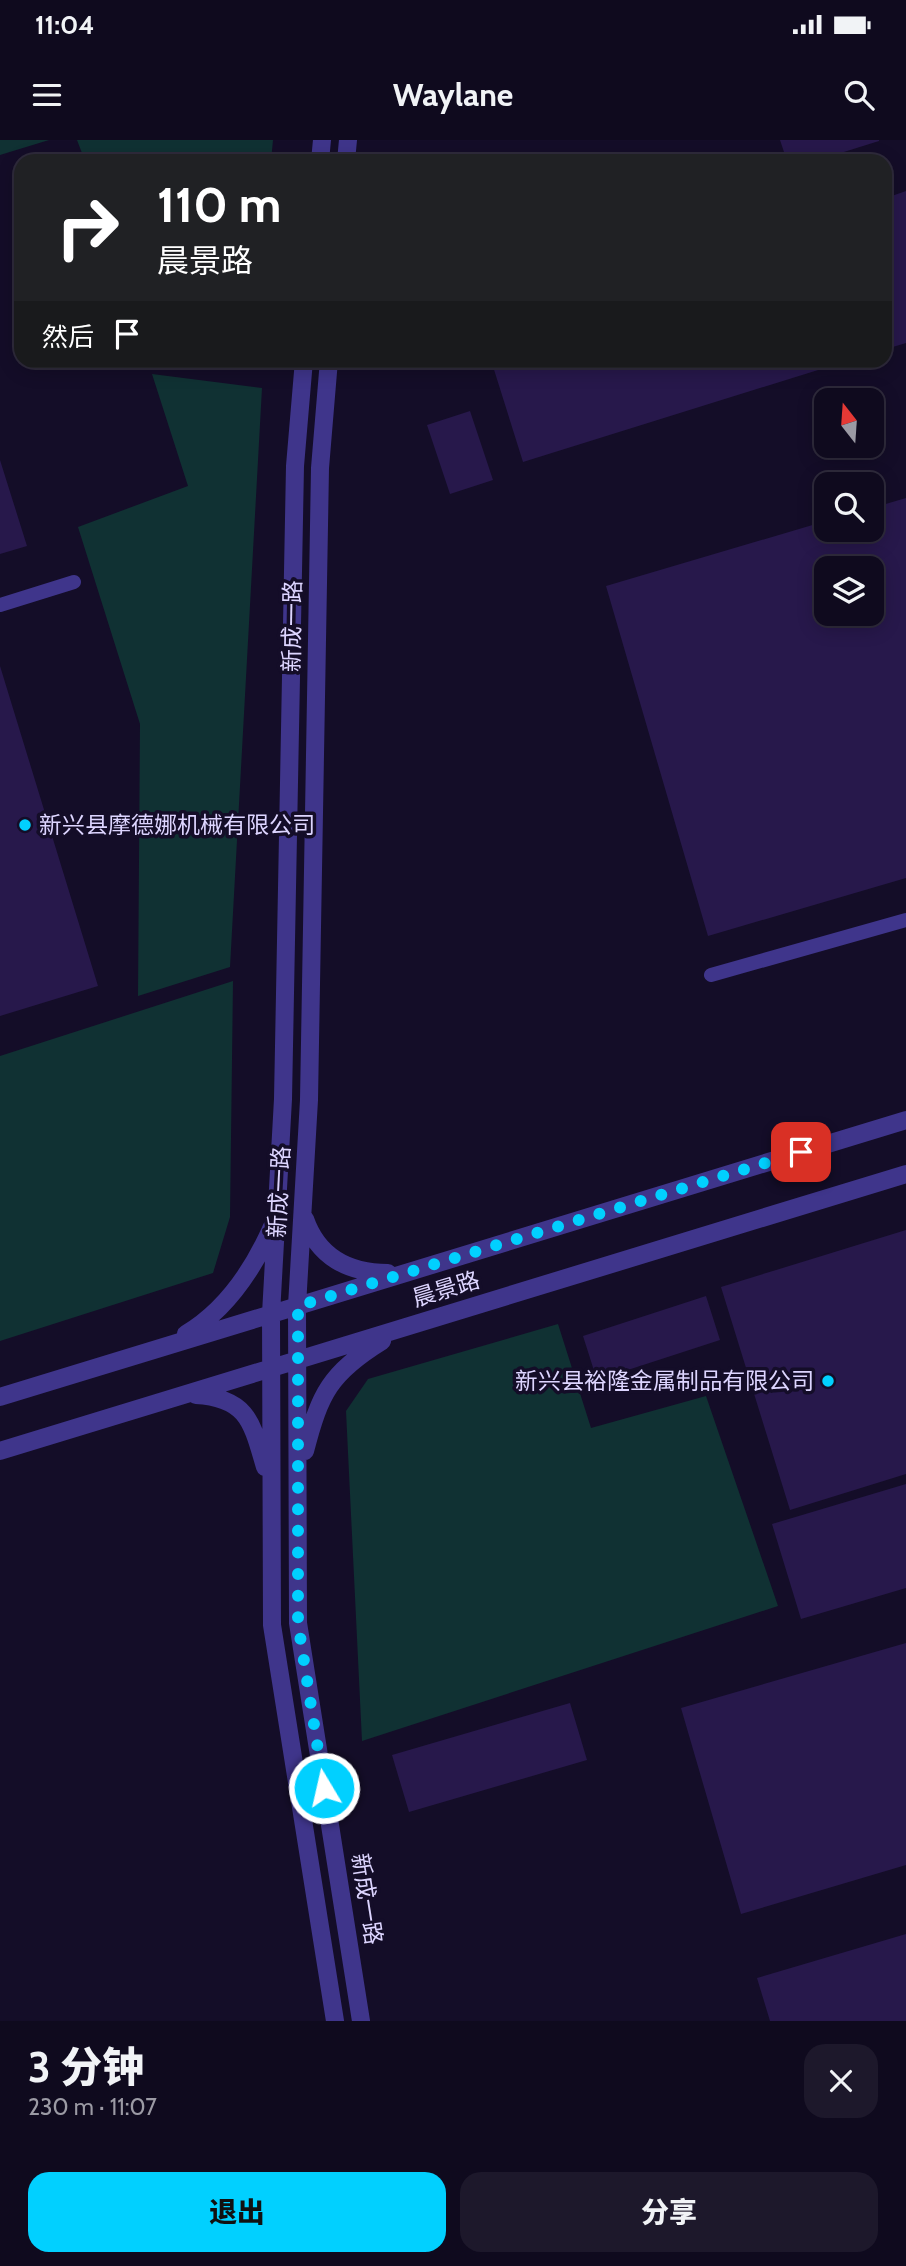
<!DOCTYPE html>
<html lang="zh">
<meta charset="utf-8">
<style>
body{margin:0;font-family:Cabin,"Noto Sans SC",sans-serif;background:#1d182b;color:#f1f3f6;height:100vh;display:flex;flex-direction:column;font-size:26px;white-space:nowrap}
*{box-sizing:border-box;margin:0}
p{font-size:23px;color:#9b9aa4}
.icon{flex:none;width:38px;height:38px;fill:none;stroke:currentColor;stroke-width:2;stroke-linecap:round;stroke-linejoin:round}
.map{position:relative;height:1881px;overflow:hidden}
.sheet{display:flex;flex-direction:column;background:#0f0a1e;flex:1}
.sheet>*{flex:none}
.hud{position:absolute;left:14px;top:14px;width:878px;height:214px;border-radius:21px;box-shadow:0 4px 18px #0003,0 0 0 2px #2f2b3c;background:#202124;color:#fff;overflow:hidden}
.needle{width:46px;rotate:343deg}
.buttons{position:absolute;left:814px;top:248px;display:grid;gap:14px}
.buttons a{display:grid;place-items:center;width:70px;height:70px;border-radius:14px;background:#0f0a1e;box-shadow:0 4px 18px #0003,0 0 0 2px #2f2b3c;font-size:35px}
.pin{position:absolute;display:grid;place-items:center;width:60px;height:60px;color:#fff;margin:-30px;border-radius:14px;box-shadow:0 4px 10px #0006}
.me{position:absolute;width:77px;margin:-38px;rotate:351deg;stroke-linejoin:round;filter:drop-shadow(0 0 5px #0008)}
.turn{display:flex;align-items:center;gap:24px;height:147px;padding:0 28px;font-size:32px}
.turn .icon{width:91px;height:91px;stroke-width:2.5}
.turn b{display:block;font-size:49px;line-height:60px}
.then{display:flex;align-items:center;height:66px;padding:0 28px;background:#0003;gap:14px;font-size:26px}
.round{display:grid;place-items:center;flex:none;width:74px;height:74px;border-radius:21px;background:#1d182b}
.headline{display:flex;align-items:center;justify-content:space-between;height:119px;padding:0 28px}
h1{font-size:42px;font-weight:800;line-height:52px}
.cta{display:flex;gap:14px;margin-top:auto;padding:14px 28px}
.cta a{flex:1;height:80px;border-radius:21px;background:#01d0ff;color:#111;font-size:28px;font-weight:800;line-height:80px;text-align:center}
.cta a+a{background:#1d182b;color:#f1f3f6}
.status{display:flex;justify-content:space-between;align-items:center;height:49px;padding:0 35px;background:#0f0a1e;direction:ltr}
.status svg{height:19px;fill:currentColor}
header{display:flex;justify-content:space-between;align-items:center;height:91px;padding:0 28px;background:#0f0a1e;font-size:32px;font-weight:800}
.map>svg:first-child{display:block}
</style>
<div class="status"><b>11:04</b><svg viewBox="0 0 49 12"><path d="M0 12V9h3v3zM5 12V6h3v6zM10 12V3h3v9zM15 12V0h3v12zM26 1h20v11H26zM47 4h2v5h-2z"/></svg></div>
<header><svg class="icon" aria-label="menu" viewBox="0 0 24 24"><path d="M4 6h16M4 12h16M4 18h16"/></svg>Waylane<svg class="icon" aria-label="search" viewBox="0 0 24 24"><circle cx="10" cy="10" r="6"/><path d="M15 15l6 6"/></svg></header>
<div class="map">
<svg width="906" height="1881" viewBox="0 0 906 1881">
<rect width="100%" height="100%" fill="#140d28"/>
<path fill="#103133" d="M0,0h49l-49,15z
M77,0h196l-2,21h-186z
M152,234l110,14 -32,579 -92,29 2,-272 -62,-197 110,-41z
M233,841l-3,236 -17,56 -213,68v-285z
M558,1184l33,104 115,-32 72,210 -416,135 -16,-330 22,-32z"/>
<path fill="#27184b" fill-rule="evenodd" d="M780,0h99v1l-64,20h-28z
M906,51v152l-20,6v-151z
M491,220h355l1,1 -324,101z
M470,271l23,69 -43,14 -23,-69z
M0,320l27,86 -27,8z
M906,358v380l-198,58 -102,-350 220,-65v9h46v-22zM826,429h46v45h-46z
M0,526l98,320 -98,30z
M906,1090v244l-116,36 -69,-223z
M706,1156l14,44 -123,40 -14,-44z
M906,1344v104l-105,31 -29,-95z
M906,1503v222l-165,49 -60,-206z
M570,1563l17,57 -178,52 -17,-57z
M906,1794v87h-136l-13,-43z"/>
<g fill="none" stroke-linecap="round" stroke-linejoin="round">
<path stroke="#3f358b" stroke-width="14" d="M0,465l74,-23
M711,835l195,-55"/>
<path stroke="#3f358b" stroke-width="18" d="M320,21l2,-21
M346,21l2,-21
M304,220l-9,106 -12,633 -12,215 1,311 63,396
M329,220l-9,108 -11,632 -12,206 1,317 63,398
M305,1079c13,38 43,54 83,54
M186,1194c40,-24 67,-64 86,-107
M196,1255c52,3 56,28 69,72
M0,1257l906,-277
M0,1311l906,-277
M305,1311c15,-58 25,-78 77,-110"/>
</g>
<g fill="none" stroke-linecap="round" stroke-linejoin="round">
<path stroke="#01d0ff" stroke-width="12" stroke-dasharray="0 21.6" d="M324,1648l-26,-165v-317l503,-154"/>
</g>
<g fill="#01d0ff" stroke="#140d28" stroke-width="2.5">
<circle cx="25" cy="685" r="7"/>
<circle cx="828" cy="1241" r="7"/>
</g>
<g text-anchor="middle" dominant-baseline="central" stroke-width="7" stroke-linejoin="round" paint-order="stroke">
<g font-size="23" fill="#ddd5ff" stroke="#140d28">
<text transform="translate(292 486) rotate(-89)">新成一路</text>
<text transform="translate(279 1052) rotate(-87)">新成一路</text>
<text transform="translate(446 1149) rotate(-17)">晨景路</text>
<text transform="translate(367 1759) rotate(81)">新成一路</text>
</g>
<g font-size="23" fill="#ddd5ff" stroke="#140d28" text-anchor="start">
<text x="39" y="685">新兴县摩德娜机械有限公司</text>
<text x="814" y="1241" text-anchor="end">新兴县裕隆金属制品有限公司</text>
</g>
</g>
</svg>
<div class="buttons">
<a><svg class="needle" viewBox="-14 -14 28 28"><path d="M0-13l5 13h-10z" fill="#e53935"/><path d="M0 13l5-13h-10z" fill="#9b9aa4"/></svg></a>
<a><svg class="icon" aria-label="search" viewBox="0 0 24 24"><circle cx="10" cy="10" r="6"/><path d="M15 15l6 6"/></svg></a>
<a><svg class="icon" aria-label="layers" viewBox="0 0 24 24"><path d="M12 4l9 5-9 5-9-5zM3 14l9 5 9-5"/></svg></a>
</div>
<div class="pin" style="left:801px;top:1012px;background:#d93025"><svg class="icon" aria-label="arrive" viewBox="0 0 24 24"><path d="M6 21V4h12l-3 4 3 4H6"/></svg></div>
<svg class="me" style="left:324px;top:1648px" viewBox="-20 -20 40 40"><circle r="17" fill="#01d0ff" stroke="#fff" stroke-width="3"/><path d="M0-11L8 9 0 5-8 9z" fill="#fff"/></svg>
<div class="hud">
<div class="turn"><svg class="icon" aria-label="right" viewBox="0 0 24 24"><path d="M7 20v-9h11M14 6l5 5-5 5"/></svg><div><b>110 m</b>晨景路</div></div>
<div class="then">然后<svg class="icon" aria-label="arrive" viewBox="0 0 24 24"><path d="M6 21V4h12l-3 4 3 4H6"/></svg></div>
</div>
</div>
<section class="sheet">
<div class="headline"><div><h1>3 分钟</h1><p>230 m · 11:07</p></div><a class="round"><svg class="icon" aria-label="close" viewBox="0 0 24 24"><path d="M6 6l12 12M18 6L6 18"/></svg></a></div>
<div class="cta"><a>退出</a><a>分享</a></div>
</section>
